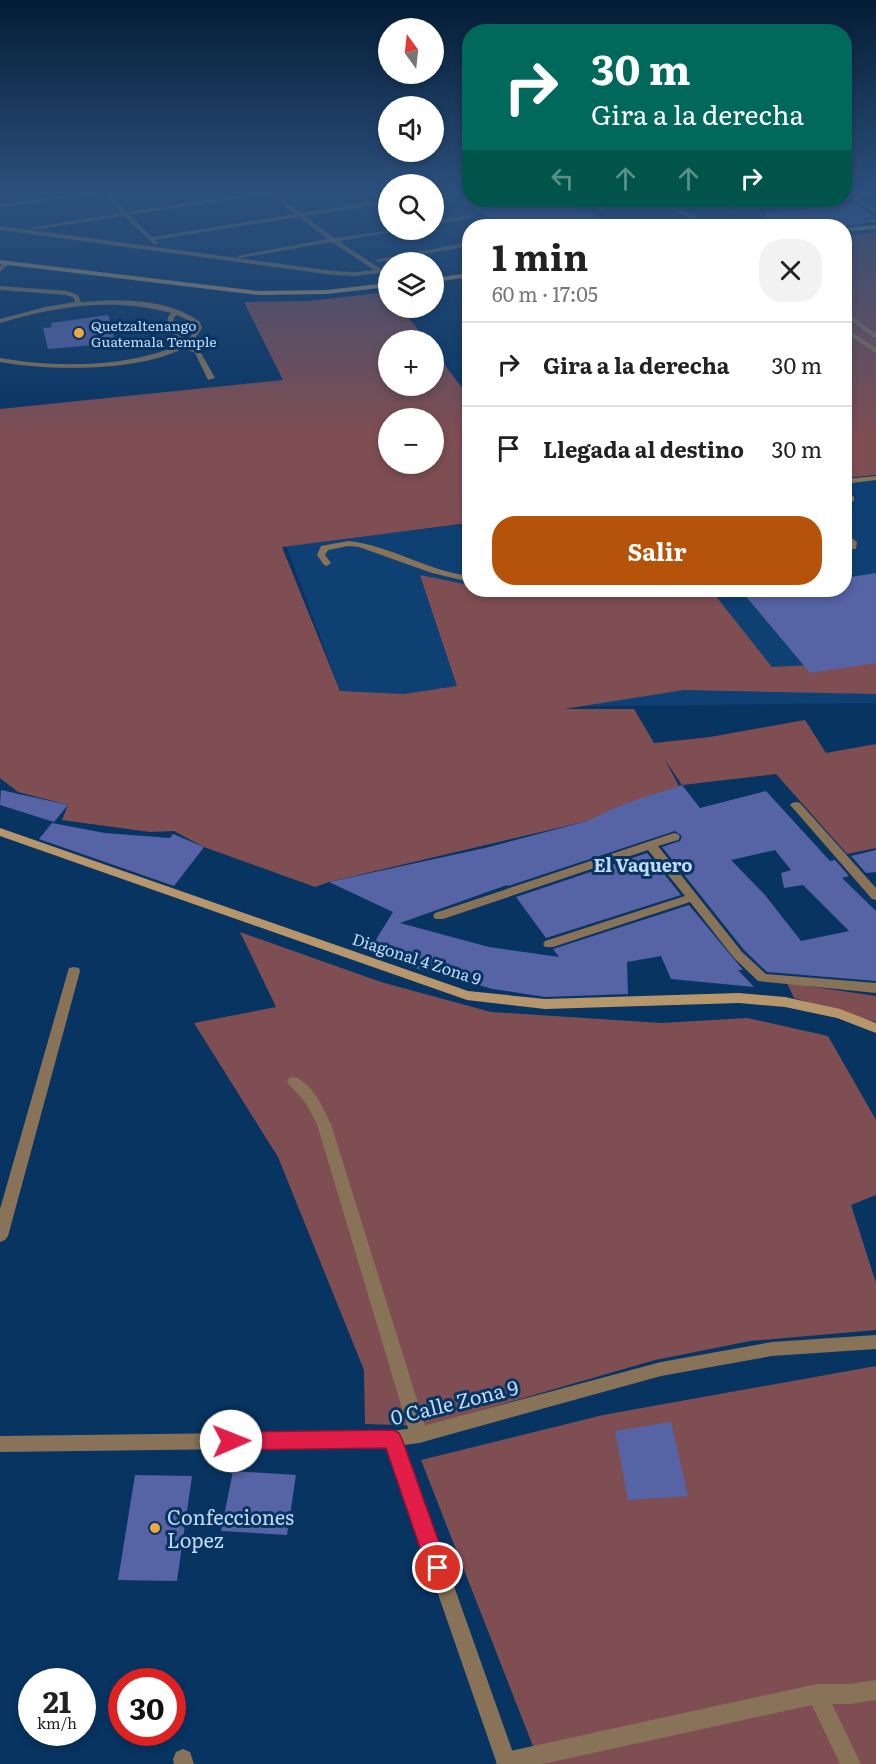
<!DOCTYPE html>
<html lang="es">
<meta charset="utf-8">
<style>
body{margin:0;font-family:Literata,serif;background:#f2f2f2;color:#222;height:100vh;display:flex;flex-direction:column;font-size:22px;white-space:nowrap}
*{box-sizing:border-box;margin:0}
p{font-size:20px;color:#767676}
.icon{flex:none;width:33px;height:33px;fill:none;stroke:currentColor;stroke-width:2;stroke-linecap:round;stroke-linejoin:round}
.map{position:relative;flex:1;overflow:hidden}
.details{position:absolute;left:462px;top:219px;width:390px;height:378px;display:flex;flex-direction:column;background:#fff;border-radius:24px;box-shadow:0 3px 9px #0003}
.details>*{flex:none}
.guide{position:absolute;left:462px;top:24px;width:390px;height:183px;border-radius:24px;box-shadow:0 3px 9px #0003;background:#00695c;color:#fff;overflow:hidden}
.needle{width:39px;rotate:345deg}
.controls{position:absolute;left:378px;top:18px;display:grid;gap:12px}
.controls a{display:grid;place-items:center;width:66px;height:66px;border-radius:50%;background:#fff;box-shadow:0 3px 9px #0003;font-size:30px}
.speed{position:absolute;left:18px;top:1668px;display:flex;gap:12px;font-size:30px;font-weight:700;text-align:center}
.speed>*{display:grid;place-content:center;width:78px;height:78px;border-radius:50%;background:#fff;box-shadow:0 3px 9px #0003;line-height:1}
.speed small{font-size:15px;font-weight:400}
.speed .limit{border:9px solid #d22;background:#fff;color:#111}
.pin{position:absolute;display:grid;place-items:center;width:51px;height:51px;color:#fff;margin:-26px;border:3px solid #fff;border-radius:50%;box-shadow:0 2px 6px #0007}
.me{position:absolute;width:66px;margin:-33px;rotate:89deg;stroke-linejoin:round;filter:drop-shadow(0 0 4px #0008)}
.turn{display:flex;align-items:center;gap:21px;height:126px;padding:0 30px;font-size:27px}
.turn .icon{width:78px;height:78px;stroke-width:2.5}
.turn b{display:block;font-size:42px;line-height:51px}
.lanes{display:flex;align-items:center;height:57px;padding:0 30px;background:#0003;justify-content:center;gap:30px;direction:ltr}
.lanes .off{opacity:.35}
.round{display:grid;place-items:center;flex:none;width:63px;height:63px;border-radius:24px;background:#f2f2f2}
.overview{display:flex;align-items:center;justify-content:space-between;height:102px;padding:0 30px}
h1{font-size:36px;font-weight:700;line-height:45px}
.cta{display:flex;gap:12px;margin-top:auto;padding:12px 30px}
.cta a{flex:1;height:69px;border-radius:24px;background:#b45309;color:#fff;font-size:24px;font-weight:700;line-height:69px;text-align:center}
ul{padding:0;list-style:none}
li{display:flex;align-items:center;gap:18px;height:84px;padding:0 30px;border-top:2px solid #e0e0e0}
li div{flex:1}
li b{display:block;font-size:22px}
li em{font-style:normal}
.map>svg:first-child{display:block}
</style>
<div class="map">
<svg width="876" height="1764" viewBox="0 0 876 1764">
<rect width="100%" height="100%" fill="#083462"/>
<path fill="#0e4073" d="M876,477v226l-529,6 -61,-164 183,-21 1,66h374l1,-110z"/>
<path fill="#7f4e53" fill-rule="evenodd" d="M876,232v243l-31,3 -1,-242z
M388,292v16h13l25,32h-38v46h46v-36l31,42 4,-1v132l-187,24 58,144 64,3 53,-8 -37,-111 49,10 1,5h241l61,77 104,-5v32l-192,-4 -120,19h70l20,34 56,-6 95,-17 21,33 50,-9v104l-29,6 -71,-80 -94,11 -17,-25 14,26 -92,35 -258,61 -14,5 -111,-40 -30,-16 -24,1 -88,-12 6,-15 -50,-13 -18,-14v-369l283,-29 -39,-78 65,-1zM388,418h46v46h-46z
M240,932l141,50 110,30 171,11 85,-5 81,18 48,84v75l-25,10 25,78v47l-126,11 -95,19 -228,66 -62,-2 -1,-54 -86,-213 -84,-134 82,-16z
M787,983l89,13v26l-82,-24z
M876,1366v398h-336l-119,-304 182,-45z"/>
<path fill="#5663a5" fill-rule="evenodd" d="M460,200h106l50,26h-111z
M855,203l21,14 -11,1 -1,6 -25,2h-73l-1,-13z
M108,315l8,28 -68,6 -5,-21 9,-1 -1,-4z
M876,573v90l-66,10 -66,-79 35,-4h65v-12z
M682,785l18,23 66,-17 64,70 5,-1 14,16 -7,2 34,33v70l-109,-9 -23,-22 -82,-103 18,-6 2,-5 -7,-5 -167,55 -1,-1 -107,38 89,24 70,10 -6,-8 136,-44 54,65h-5l16,17 -83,-8 -10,-23 -34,6 1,32 -83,3 -52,-8 -78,-21 -46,-17 24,-39 -64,-30 156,-34 102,-27 37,-17zM775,850l16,20 -10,3 3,15 19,-3 46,46 -48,10 -36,-46 -34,-35z
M1,790l67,15 -14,17 -54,-17z
M52,823l53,10 65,5 3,-4 31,13 -30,39 -135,-47z
M876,850v22l-10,1 -15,-17z
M647,853l34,42 -135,43 -30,-41z
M671,1422l17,74 -60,4 -13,-69z
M233,1471l63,4 -9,60 -66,-4z
M135,1475l57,1 -15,105 -59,-1z"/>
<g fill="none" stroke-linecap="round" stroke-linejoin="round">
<path fill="#887358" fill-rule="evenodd" d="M844,191h32v3l-32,1z
M854,196l22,13v4l-24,-14z
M633,200h9l-41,10 -3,-2z
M655,200h6l53,26h-7z
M714,200h6l14,8 -5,1z
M867,219h9v4l-11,-1z
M5,262l5,1 -10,9v-6z
M0,286l67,5 11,4 3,7c39,-3 88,-4 119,20l2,6 -10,15 -3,2 11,6 15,27 -7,2 -13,-27 -11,-5c-47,24 -132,23 -184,14v-4c56,10 133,10 185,-16l-10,-6 -8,-10 1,-9 3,-4c-58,-16 -115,-7 -171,10v-4l45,-12 30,-5 -2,-5 -7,-2 -66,-5zM177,315l17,8 2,5 -7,11 -10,-5 -6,-8 1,-9z
M844,310l32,24v5l-32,-23z
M844,327l32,21v5l-32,-21z
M876,476v4l-32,4v-5z
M844,491l10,6v4h-6l-4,-3z
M844,532l13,10 -1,7h-6l-1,-6 -5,-4z
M348,541c42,4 79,30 122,35v6l-38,-9 -73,-26 -11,-1 -20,4 -3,5 6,8 -4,3 -3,-1 -7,-10 4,-9z
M294,1077c19,6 29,31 37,47l97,311 -3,6 -6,2 -6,-2 -3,-6 -93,-311 -12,-22 -18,-20 2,-4z
M876,1680v20l-26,4h-18l29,60h-21l-28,-59 -269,59h-46l-1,-2 3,-7 7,-3 311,-68h33z"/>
<path fill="#887358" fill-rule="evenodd" d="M96,191h14l16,21 140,-21h12l-4,2 27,20 87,-14v4l-83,13 29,22 62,-8 -3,2 -55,9 43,28 7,-1v4l-33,4 -21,-1 -334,-45v-4l334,45 21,1 19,-2 -42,-28 -92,16 -3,-2 91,-17 -29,-22 -144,23 3,3 -3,2 -31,-29 -91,14 -3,-2 91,-15 -15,-21 -106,16v-4zM268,194l27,20 -143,23 -23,-22z
M469,215l2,3 -37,7v-4z
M470,242v4l-92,16 -3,-2z
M796,802l4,1 76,85v12l-4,-1 -80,-92 -2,-2 2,-2z
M674,833l4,1 2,3 -2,3 -20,6 84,106 24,22 110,9v10l-118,-12 -24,-23 -44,-56 -137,45h-8l-2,-3 2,-3 140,-45 -37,-46 -205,69h-8l-2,-3 2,-3z
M74,967l5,1 1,3 -72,265 -3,4 -5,2v-33l68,-238 1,-3z
M876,1335v14l-104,7 -111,20 -242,67 -15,2 113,319h-20l-110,-317 -387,5v-16l393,-5 26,-4 242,-65 111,-20z
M183,1749l7,3 4,12h-20l-1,-5 3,-7z"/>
<path fill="#b7966b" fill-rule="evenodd" d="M876,225v4l-32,3v-4z
M0,260l259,31 68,-1 61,-7v4l-61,7 -68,1 -259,-31z
M470,273v4l-36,5v-4z
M0,828l468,163 77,8 194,-6 46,4 55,12 36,14v10l-39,-15 -52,-11 -46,-4 -194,6 -78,-9 -467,-164z"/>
</g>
<linearGradient id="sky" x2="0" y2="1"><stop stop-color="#041d36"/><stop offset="0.44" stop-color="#2c507c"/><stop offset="1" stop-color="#2c507c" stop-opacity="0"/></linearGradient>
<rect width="876" height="437" fill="url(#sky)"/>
<path fill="#e11d48" stroke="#92132f" stroke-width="1.5" d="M393,1430l6,3 3,6 46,129 -3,8 -7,3 -8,-3 -3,-8 -41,-120 -155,2 -7,-2 -3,-7 3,-6 7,-3z"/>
<g fill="#eea73c" stroke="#083462" stroke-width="2">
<circle cx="79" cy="333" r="6"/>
<circle cx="155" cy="1528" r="6"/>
</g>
<g text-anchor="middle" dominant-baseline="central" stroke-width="6" stroke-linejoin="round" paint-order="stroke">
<g font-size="14" fill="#c3daf7" stroke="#083462" text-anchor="start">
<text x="91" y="325">Quetzaltenango<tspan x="91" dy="16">Guatemala Temple</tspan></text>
</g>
<g font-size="16" fill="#c3daf7" stroke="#083462">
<text transform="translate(417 958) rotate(18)">Diagonal 4 Zona 9</text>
</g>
<g font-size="18" font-weight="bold" fill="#c3daf7" stroke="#083462">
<text x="643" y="864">El Vaquero</text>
</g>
<g font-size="20" fill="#c3daf7" stroke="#083462">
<text transform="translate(454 1401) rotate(-14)">0 Calle Zona 9</text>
</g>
<g font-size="20" fill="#c3daf7" stroke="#083462" text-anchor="start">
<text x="167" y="1516">Confecciones<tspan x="167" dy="23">Lopez</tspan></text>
</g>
</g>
</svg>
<div class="controls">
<a><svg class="needle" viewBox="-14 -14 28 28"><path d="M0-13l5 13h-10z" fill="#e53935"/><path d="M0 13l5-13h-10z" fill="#767676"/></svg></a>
<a><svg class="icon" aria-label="sound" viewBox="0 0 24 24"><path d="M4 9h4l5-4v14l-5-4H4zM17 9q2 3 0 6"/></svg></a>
<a><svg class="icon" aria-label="search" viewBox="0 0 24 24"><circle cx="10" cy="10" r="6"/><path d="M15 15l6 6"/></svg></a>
<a><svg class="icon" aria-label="layers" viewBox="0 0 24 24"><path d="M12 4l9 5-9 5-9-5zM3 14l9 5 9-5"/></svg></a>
<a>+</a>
<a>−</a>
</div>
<div class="speed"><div>21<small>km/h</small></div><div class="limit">30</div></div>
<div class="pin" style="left:438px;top:1568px;background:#d93025"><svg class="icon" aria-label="arrive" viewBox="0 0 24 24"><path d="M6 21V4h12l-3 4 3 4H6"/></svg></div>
<svg class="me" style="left:231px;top:1441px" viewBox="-20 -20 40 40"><circle r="19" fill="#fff"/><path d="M0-13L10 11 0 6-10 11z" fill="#e11d48"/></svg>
<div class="guide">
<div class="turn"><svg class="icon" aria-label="right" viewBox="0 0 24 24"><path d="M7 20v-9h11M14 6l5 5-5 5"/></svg><div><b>30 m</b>Gira a la derecha</div></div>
<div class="lanes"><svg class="icon off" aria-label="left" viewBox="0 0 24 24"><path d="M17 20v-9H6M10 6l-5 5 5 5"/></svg><svg class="icon off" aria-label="ahead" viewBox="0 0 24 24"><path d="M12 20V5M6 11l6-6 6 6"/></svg><svg class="icon off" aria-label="ahead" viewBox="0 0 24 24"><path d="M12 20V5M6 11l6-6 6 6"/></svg><svg class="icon" aria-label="right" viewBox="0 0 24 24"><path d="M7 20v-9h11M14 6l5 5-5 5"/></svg></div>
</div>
<section class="details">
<div class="overview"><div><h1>1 min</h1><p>60 m · 17:05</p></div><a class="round"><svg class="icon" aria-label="close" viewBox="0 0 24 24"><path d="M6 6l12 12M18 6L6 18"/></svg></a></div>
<ul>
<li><svg class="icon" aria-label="right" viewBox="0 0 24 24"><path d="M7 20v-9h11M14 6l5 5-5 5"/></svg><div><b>Gira a la derecha</b></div><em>30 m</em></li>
<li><svg class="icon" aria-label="arrive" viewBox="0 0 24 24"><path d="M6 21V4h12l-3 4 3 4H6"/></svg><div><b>Llegada al destino</b></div><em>30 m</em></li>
</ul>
<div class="cta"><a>Salir</a></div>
</section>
</div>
